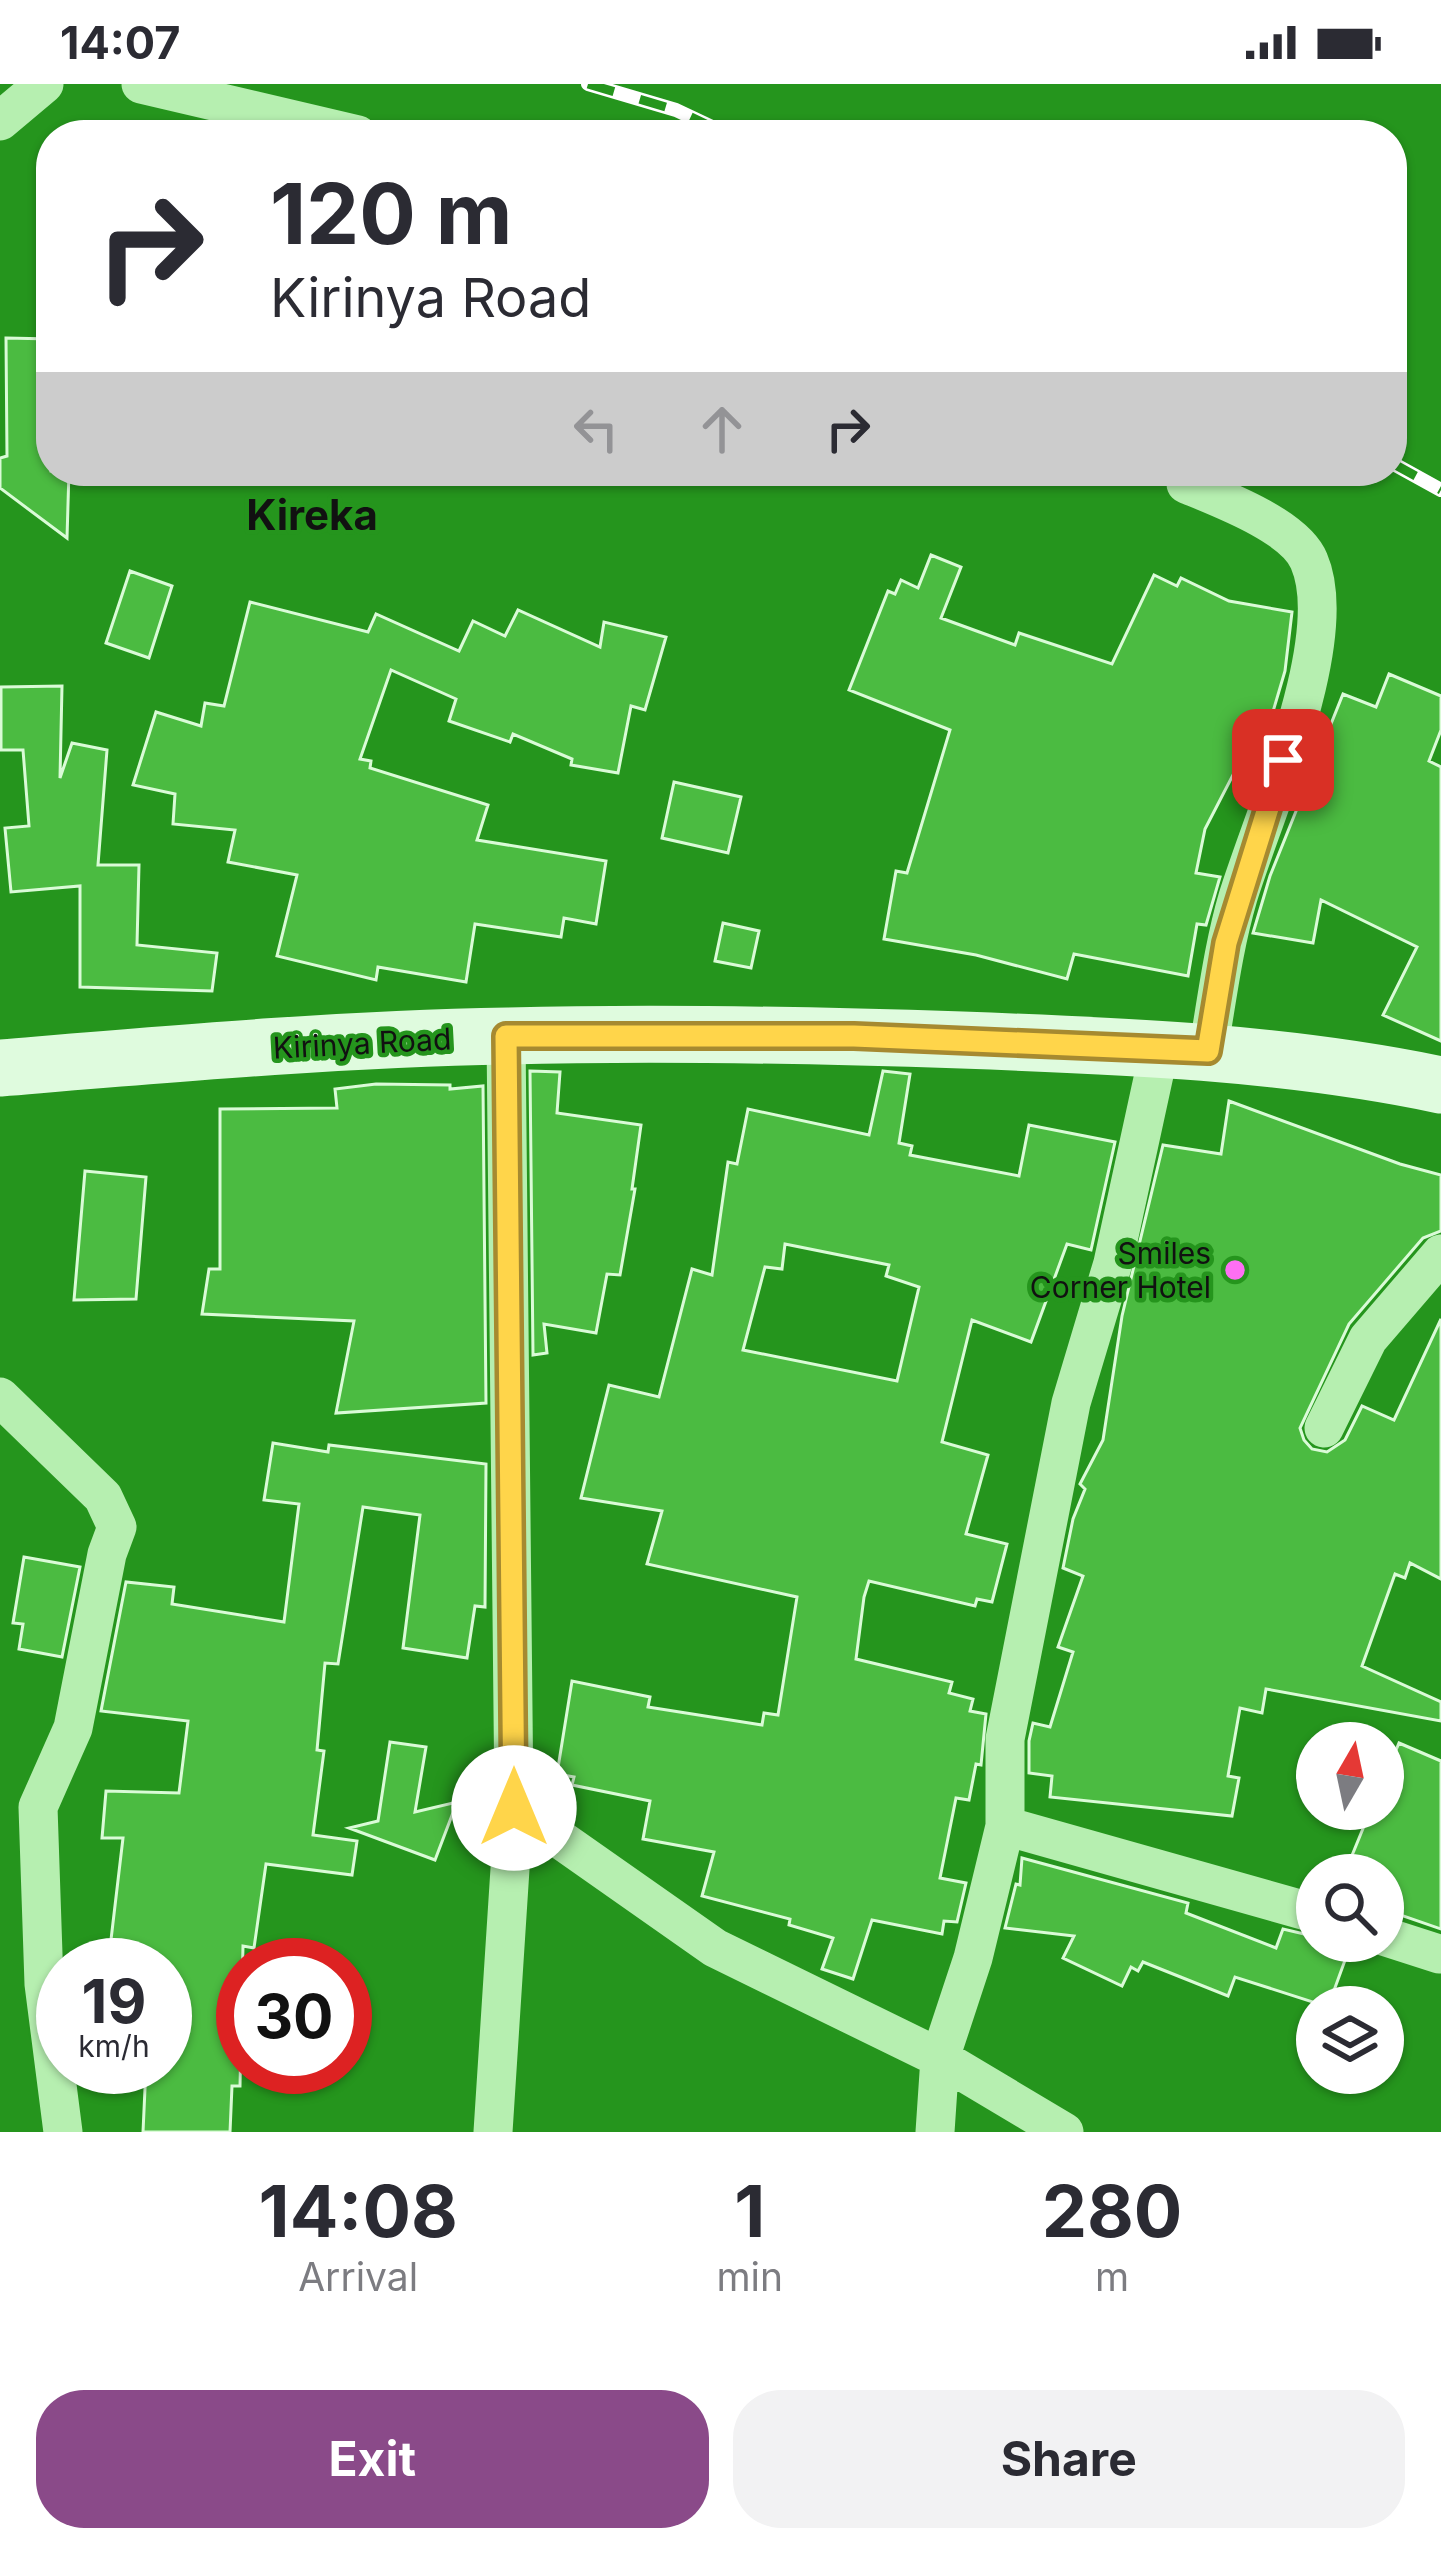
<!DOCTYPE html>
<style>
body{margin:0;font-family:Inter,sans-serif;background:#f2f2f3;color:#2b2b33;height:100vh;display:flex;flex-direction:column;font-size:45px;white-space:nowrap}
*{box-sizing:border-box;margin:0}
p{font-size:39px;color:#7c7c81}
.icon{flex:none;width:66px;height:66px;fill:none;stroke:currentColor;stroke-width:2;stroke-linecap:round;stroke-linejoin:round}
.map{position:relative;height:2048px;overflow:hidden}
.sheet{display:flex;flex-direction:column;background:#fff;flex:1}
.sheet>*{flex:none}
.banner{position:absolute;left:36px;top:36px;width:1371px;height:366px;border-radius:48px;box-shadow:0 3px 9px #0004;background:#fff;color:#2b2b33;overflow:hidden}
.needle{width:78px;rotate:9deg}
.buttons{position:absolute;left:1296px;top:1638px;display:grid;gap:24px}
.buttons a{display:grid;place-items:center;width:108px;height:108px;border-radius:50%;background:#fff;box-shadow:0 3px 9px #0004;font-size:60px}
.speed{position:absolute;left:36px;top:1854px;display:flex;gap:24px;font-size:60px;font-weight:700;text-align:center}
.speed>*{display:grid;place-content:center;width:156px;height:156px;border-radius:50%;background:#fff;box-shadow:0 3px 9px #0004;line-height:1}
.speed small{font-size:30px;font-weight:400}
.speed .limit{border:18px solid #d22;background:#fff;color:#111}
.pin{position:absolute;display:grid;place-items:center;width:102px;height:102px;color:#fff;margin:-51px;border-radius:24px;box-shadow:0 6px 18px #0006}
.me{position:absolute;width:132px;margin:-66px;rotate:0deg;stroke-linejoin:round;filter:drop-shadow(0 0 9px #0008)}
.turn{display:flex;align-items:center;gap:42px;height:252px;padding:0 36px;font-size:54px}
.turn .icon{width:156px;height:156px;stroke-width:2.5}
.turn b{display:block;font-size:84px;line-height:102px}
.lanes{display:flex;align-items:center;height:114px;padding:0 36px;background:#0003;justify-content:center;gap:60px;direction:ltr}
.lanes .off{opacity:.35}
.eta{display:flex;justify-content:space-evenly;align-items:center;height:204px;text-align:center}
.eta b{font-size:72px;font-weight:700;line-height:84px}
.action{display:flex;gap:24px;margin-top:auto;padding:24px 36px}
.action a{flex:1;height:138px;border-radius:48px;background:#8a4a89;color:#fff;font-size:48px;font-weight:700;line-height:138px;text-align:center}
.action a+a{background:#f2f2f3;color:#2b2b33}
.status{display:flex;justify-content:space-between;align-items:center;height:84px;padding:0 60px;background:#fff;direction:ltr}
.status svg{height:33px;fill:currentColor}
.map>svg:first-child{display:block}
</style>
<div class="status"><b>14:07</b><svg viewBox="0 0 49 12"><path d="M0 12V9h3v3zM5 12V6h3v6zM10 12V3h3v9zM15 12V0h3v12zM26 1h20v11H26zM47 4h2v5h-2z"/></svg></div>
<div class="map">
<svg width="1441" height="2048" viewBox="0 0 1441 2048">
<rect width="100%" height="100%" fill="#25951d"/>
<path fill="#4bbb41" stroke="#dafbd7" stroke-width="3" fill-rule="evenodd" d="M6,254l45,1v132h18l-2,67 -67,-50v-30l7,-2z
M931,471l30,12 -20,51 74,27 4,-12 93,31 42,-89 23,11 4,-8 48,23 63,11 -7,59 -31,105 -15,-7 -5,4 -29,56 -9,44 24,4 -14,48 -9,-1 -9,52 -114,-22 -7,25 -91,-24 -92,-16 12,-68 11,2 43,-143 -101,-40 39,-99 7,3 6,-14 17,8z
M130,487l42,15 -23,72 -43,-15z
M250,518l118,30 8,-18 83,37 14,-30 32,15 13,-26 82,37 4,-25 62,15 -21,73 -14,-4 -13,67 -47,-8 1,-6 -59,-25 -3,8 -61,-21 7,-22 -65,-29 -31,89 11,2 -1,7 118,37 -11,35 129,21 -10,63 -32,-6 -3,19 -86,-13 -9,58 -88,-15 -2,13 -99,-24 20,-81 -69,-13 7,-32 -62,-6 2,-30 -42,-9 23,-73 45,14 4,-23 19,3z
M1389,590l52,22v34l-12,31 12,6v274l-58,-26 34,-68 -96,-47 -8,43 -60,-10 17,-57 73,-182 33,13z
M62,602l-2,92 12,-35 35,7 -9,115h41l-2,80 80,8 -5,38 -132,-4v-101l-69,6 -6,-64 24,-2 -6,-76h-22v-63z
M674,698l67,15 -13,56 -66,-15z
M723,839l36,8 -8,37 -36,-7z
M530,987l30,1 -3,41 84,12 -9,64h3l-15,86 -13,-1 -11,59 -52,-9 3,29 -14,2z
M883,987l27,3 -11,69 13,3 -2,9 109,21 10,-51 86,17 -24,108 -24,-6 -36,98 -59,-22 -30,122 46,13 -22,79 41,10 -15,58 -15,-3 -2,7 -106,-25 -5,16 -8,62 96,23 -3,11 24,6 -3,12 16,3 -5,51 -5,-1 -7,36 -13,-2 -16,80 26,5 -9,39 -13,-1 -2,13 -70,-14 -19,59 -31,-10 11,-31 -44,-13 1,-6 -88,-23 12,-44 -71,-13 7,-38 -78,-16 2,-8 -17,-3 15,-93 78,16 -2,10 114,18 2,-12 14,2 19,-118 -150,-33 15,-53 -81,-13 28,-113 50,12 33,-128 20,6 16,-113 9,2 11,-55 121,26zM785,1160l104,21 -3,11 33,11 -22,94 -154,-31 22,-83 17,2z
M376,1000l74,1v4l33,-3 3,317 -150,10 18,-92 -152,-7 7,-45h11v-160l117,-1 -2,-19z
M1229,1017l171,63 41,11v56l-18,7 -74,86 -49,104 4,12 8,9 15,3 18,-12 17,-34 32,14 47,-101v260l-31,-16 -5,15 -10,-4 -33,92 79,36v19l-175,-32 -4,24 -22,-5 -12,68 11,2 -7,38 -182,-19 2,-21 -23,-3v-32l4,-18 17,4 23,-75 -15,-5 25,-71 -20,-8 10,-49 12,-30 -5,-5 23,-44 19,-124 41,-171 58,9z
M85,1087l61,6 -10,122 -62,1z
M273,1359l55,9 1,-7 157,19 -1,143 -10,-1 -8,52 -64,-10 17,-133 -57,-8 -25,157 -13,-1 -8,87 7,1 -11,84 44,6 -5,34 -86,-11 -12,84 -11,-2 -3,140h-8l-2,46h-87l3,-65h19v-102h-57l15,-127h-21l4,-47 73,2 9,-72 -87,-10 25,-129 48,5 -2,17 112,18 15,-118 -35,-4z
M24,1473l56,10 -18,90 -43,-8 4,-25 -10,-1z
M390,1658l36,5 -11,65 42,-10 -22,58 -86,-32 29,-7z
M1399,1659l42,18v168l-58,-20v-34h-39l27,-66h12v-28z
M1022,1774l166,45 -2,10 90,35 7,-19 34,8v4h35l-24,66 -93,-30 -7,19 -85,-34 -5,9 -7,-4 -9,19 -59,-28 11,-22 -69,-8 11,-44 4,1z"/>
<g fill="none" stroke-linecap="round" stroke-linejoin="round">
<path stroke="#b6efb0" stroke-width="39" d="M141,0l217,51
M0,37l44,-37
M1186,400c34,14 109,42 123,77 34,78 -46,254 -71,336 -15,51 -21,103 -30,154
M0,1313l103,100 14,30 -10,27 -34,174 -35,79 6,177 19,148
M1324,1344l44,-89 73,-85
M514,1723l201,141 225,110 124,74
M1005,1742l312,88
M1383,1852l56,18
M493,2048l21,-325 -8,-771
M935,2048l5,-74 33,-100 32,-132v-87l66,-336 42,-140 47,-216"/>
<path stroke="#dffbde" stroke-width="57" d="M0,984c169,-14 338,-29 508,-32 151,-4 303,-1 454,4 161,6 322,12 479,45"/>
<defs>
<path id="rail" d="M588,0l88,26 53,25
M1392,379l49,27"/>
</defs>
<use href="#rail" stroke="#fff" stroke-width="14"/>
<use href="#rail" stroke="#25951d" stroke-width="9" stroke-dasharray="27" stroke-linecap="butt"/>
</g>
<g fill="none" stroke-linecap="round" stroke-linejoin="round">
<defs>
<path id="route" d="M514,1724l-8,-772h348l354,15 18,-108 57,-183"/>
</defs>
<use href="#route" stroke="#a68a30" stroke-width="30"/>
<use href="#route" stroke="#ffd54a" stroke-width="21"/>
</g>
<circle fill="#fe6ff3" stroke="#25951d" stroke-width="4.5" cx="1235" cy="1186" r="12"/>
<g text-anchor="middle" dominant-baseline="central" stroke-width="9" stroke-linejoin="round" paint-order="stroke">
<g font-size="30" fill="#111" stroke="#25951d">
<text transform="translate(362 959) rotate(-3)">Kirinya Road</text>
</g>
<g font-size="30" fill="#111" stroke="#25951d" text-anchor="end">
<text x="1211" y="1169">Smiles<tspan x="1211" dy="34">Corner Hotel</tspan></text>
</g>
<g font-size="42" font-weight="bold" fill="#111" stroke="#25951d">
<text x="312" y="430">Kireka</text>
</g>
</g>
</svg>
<div class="buttons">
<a><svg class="needle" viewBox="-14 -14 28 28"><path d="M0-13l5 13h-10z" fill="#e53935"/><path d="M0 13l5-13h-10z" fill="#7c7c81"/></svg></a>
<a><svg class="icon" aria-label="search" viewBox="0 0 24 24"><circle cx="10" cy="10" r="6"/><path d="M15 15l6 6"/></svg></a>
<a><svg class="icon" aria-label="layers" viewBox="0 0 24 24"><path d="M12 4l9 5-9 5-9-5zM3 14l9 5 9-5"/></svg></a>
</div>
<div class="speed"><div>19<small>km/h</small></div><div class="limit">30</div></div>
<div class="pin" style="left:1283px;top:676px;background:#d93025"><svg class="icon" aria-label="arrive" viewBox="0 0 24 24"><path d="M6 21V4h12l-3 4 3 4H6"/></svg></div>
<svg class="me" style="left:514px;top:1724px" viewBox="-20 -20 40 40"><circle r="19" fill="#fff"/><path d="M0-13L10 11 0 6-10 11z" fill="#ffd54a"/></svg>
<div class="banner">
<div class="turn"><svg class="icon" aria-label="right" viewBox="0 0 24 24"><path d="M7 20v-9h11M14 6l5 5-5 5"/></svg><div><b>120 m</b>Kirinya Road</div></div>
<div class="lanes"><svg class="icon off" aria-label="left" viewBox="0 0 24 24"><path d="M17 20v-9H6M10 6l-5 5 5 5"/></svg><svg class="icon off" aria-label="ahead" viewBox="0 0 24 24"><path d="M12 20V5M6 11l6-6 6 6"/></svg><svg class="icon" aria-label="right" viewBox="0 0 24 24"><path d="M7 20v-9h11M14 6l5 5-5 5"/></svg></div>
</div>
</div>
<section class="sheet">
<div class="eta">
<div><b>14:08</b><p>Arrival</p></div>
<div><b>1</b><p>min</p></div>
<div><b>280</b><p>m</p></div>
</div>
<div class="action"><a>Exit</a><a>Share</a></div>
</section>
